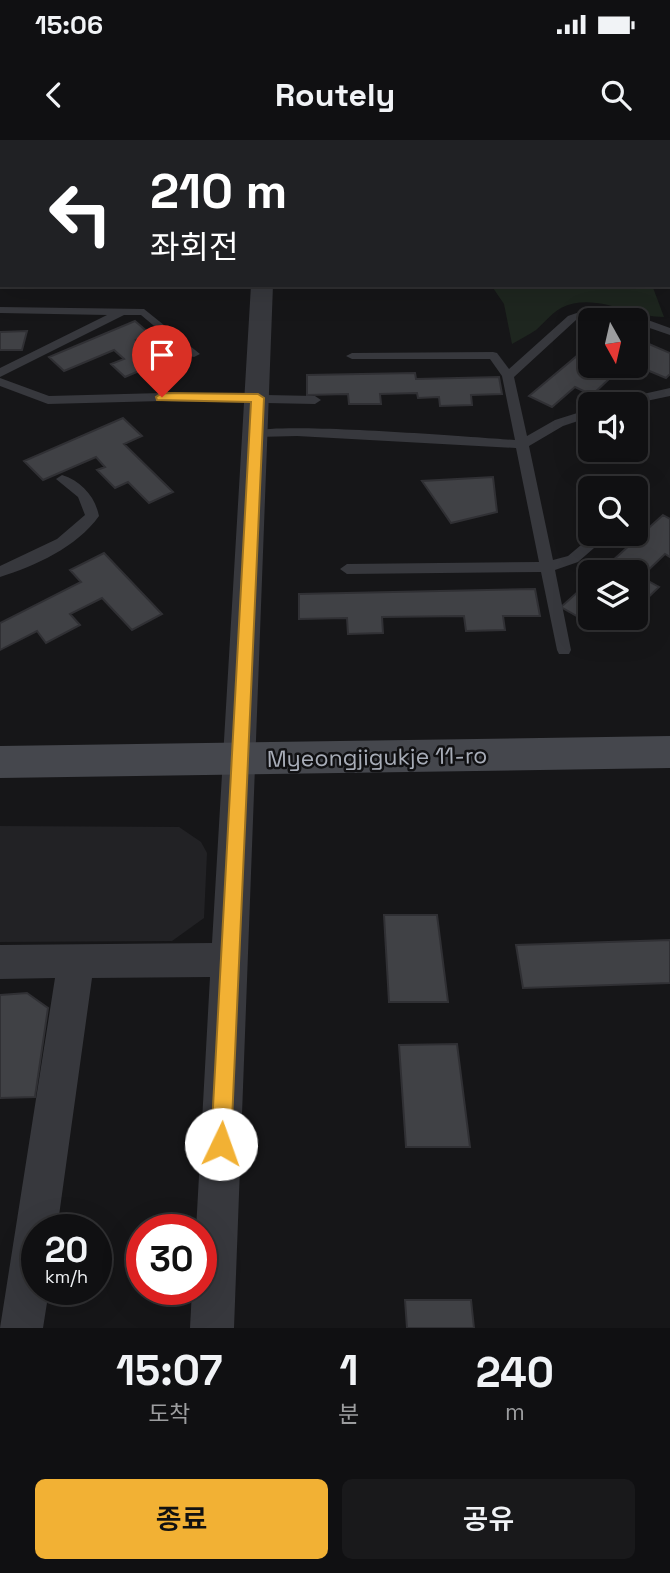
<!DOCTYPE html>
<html lang="ko">
<meta charset="utf-8">
<style>
body{margin:0;font-family:"Space Grotesk","Noto Sans KR",sans-serif;background:#19191b;color:#f1f3f6;height:100vh;display:flex;flex-direction:column;font-size:26px;white-space:nowrap}
*{box-sizing:border-box;margin:0}
p{font-size:23px;color:#9c9d9f}
.icon{flex:none;width:38px;height:38px;fill:none;stroke:currentColor;stroke-width:2;stroke-linecap:round;stroke-linejoin:round}
.map{position:relative;height:1188px;overflow:hidden}
.panel{display:flex;flex-direction:column;background:#101012;flex:1}
.panel>*{flex:none}
.banner{position:absolute;left:0px;top:0px;width:670px;height:147px;box-shadow:0 7px 28px #0002,0 0 0 2px #303032;background:#202124;color:#fff;overflow:hidden}
.needle{width:46px;rotate:172deg}
.fabs{position:absolute;left:578px;top:168px;display:grid;gap:14px}
.fabs a{display:grid;place-items:center;width:70px;height:70px;border-radius:10px;background:#101012;box-shadow:0 7px 28px #0002,0 0 0 2px #303032;font-size:35px}
.speed{position:absolute;left:21px;top:1074px;display:flex;gap:14px;font-size:35px;font-weight:700;text-align:center}
.speed>*{display:grid;place-content:center;width:91px;height:91px;border-radius:50%;background:#101012;box-shadow:0 7px 28px #0002,0 0 0 2px #303032;line-height:1}
.speed small{font-size:18px;font-weight:400}
.speed .limit{border:10px solid #d22;background:#fff;color:#111}
.pin{position:absolute;display:grid;place-items:center;width:60px;height:60px;color:#fff;margin:-72px -30px;border-radius:50% 50% 50% 0;rotate:-45deg;box-shadow:0 0 7px #0007}
.pin .icon{rotate:45deg}
.me{position:absolute;width:77px;margin:-38px;rotate:3deg;stroke-linejoin:round;filter:drop-shadow(0 0 5px #0008)}
.turn{display:flex;align-items:center;gap:24px;height:147px;padding:0 35px;font-size:32px}
.turn .icon{width:91px;height:91px;stroke-width:2.5}
.turn b{display:block;font-size:49px;line-height:60px}
.eta{display:flex;justify-content:space-evenly;align-items:center;height:119px;text-align:center}
.eta b{font-size:42px;font-weight:600;line-height:49px}
.button{display:flex;gap:14px;margin-top:auto;padding:14px 35px}
.button a{flex:1;height:80px;border-radius:10px;background:#f2b134;color:#111;font-size:28px;font-weight:600;line-height:80px;text-align:center}
.button a+a{background:#19191b;color:#f1f3f6}
.status{display:flex;justify-content:space-between;align-items:center;height:49px;padding:0 35px;background:#101012;direction:ltr}
.status svg{height:19px;fill:currentColor}
header{display:flex;justify-content:space-between;align-items:center;height:91px;padding:0 35px;background:#101012;font-size:32px;font-weight:600}
.map>svg:first-child{display:block}
</style>
<div class="status"><b>15:06</b><svg viewBox="0 0 49 12"><path d="M0 12V9h3v3zM5 12V6h3v6zM10 12V3h3v9zM15 12V0h3v12zM26 1h20v11H26zM47 4h2v5h-2z"/></svg></div>
<header><svg class="icon" aria-label="back" viewBox="0 0 24 24"><path d="M15 5l-7 7 7 7"/></svg>Routely<svg class="icon" aria-label="search" viewBox="0 0 24 24"><circle cx="10" cy="10" r="6"/><path d="M15 15l6 6"/></svg></header>
<div class="map">
<svg width="670" height="1188" viewBox="0 0 670 1188">
<rect width="100%" height="100%" fill="#161618"/>
<path fill="#222225" d="M0,686l179,1 22,15 6,11 -3,65 -32,23 -172,1z"/>
<path fill="#1e261f" d="M491,145h161l12,32c-32,0 -70,-26 -103,-9 -9,5 -17,15 -25,22 -7,5 -16,9 -24,14l-8,-40z"/>
<path fill="#404145" stroke="#303034" stroke-width="2" d="M135,181l15,13 -14,6 44,37 -23,10 -18,-16 -14,6 -14,-13 13,-5 -10,-9 -50,21 -15,-14z
M27,191l-5,19h-22v-18z
M635,198l35,15v21l-4,4 -31,-13z
M590,205v21h12l-8,6 15,7 -17,16 -17,-8 -23,20 -23,-11z
M415,233l1,6 83,-2 3,17 -31,1 1,10 -32,1 -1,-9 -21,1 -1,-5 -37,1 1,10h-32l-1,-10 -41,1v-20z
M123,278l19,18 -18,8 49,48 -24,11 -21,-21 -13,6 -18,-18 8,-3 -9,-10 -53,23 -19,-19z
M493,337l4,35 -46,11 -29,-42z
M663,375l7,4v38l-5,-3 -24,23 18,10 -22,21 -2,-36h-35z
M104,413l58,61 -30,16 -30,-32 -32,16 10,11 -34,18 -9,-12 -37,19v-27l81,-41 -11,-12z
M590,441v37h5l-6,5 -28,-16z
M535,449l5,27h-37l2,14 -39,1 -2,-15 -82,1 1,16 -35,1 -1,-16 -48,1v-25z
M384,775h53l11,87h-59z
M670,800v43l-147,5 -7,-43z
M27,853l21,15 -13,89 -35,1v-103z
M457,904l13,103h-64l-7,-102z
M405,1160h66l3,28h-67z"/>
<g fill="none" stroke-linecap="round" stroke-linejoin="round">
<path fill="#37383d" fill-rule="evenodd" d="M160,0h10l-11,2z
M475,0h10v2h-10z
M547,0h8l1,2h-10z
M663,0h7v4l-7,-2z
M668,19h2v6h-2z
M0,50h2v6h-2z
M668,58h2v6h-2z
M0,167l144,2 56,45 -6,3 -4,-1 -49,-41h-17l-124,62v-9l107,-53 -107,-2z
M594,167l29,4 47,17v7l-35,-12v-3l-40,-7 -19,7 -62,57 13,59 28,-16 35,-11v8l-27,9 -34,20 24,114 15,-4 26,-22h16l-32,28 -23,8 16,80 -2,4h-10l-2,-4 -16,-78 -194,2 -7,-5 7,-5 192,-2 -23,-114 -219,-12 -41,1 -6,-4c15,-13 229,5 265,7l-13,-64 -12,-17h-138l-6,-3 6,-3 141,-1 4,1 12,16 59,-53z
M0,238l49,18 113,-3 153,3 6,4 -6,4 -153,-3 -114,3 -48,-18z
M670,248v8l-38,8h-22l2,-3z
M62,335c19,6 33,21 37,41 -22,31 -64,50 -99,61v-11l57,-27 28,-24 -7,-18 -22,-18z"/>
<path fill="#37383d" fill-rule="evenodd" d="M260,0h18v2h-18z
M0,126h2v12h-2z
M251,145h22l-39,1043h-44l2,-38h9v-60h-5l14,-253 -118,1 -35,252h-20v60h12l-6,38h-43l55,-350 -55,1v-34l212,-2z"/>
<path fill="#45474d" fill-rule="evenodd" d="M670,596v32l-670,10v-32z"/>
</g>
<path fill="#f2b134" stroke="#9d7322" stroke-width="2" d="M162,253l96,1 6,4 -33,746 -3,7 -7,3 -7,-3 -3,-7 40,-742 -94,-2 -1,-3z"/>
<g text-anchor="middle" dominant-baseline="central" stroke-width="5" stroke-linejoin="round" paint-order="stroke">
<g font-size="23" fill="#a8adb8" stroke="#111113">
<text transform="translate(377 617) rotate(-1)">Myeongjigukje 11-ro</text>
</g>
</g>
</svg>
<div class="fabs">
<a><svg class="needle" viewBox="-14 -14 28 28"><path d="M0-13l5 13h-10z" fill="#e53935"/><path d="M0 13l5-13h-10z" fill="#9c9d9f"/></svg></a>
<a><svg class="icon" aria-label="sound" viewBox="0 0 24 24"><path d="M4 9h4l5-4v14l-5-4H4zM17 9q2 3 0 6"/></svg></a>
<a><svg class="icon" aria-label="search" viewBox="0 0 24 24"><circle cx="10" cy="10" r="6"/><path d="M15 15l6 6"/></svg></a>
<a><svg class="icon" aria-label="layers" viewBox="0 0 24 24"><path d="M12 4l9 5-9 5-9-5zM3 14l9 5 9-5"/></svg></a>
</div>
<div class="speed"><div>20<small>km/h</small></div><div class="limit">30</div></div>
<div class="pin" style="left:162px;top:257px;background:#d93025"><svg class="icon" aria-label="arrive" viewBox="0 0 24 24"><path d="M6 21V4h12l-3 4 3 4H6"/></svg></div>
<svg class="me" style="left:221px;top:1004px" viewBox="-20 -20 40 40"><circle r="19" fill="#fff"/><path d="M0-13L10 11 0 6-10 11z" fill="#f2b134"/></svg>
<div class="banner">
<div class="turn"><svg class="icon" aria-label="left" viewBox="0 0 24 24"><path d="M17 20v-9H6M10 6l-5 5 5 5"/></svg><div><b>210 m</b>좌회전</div></div>
</div>
</div>
<section class="panel">
<div class="eta">
<div><b>15:07</b><p>도착</p></div>
<div><b>1</b><p>분</p></div>
<div><b>240</b><p>m</p></div>
</div>
<div class="button"><a>종료</a><a>공유</a></div>
</section>
